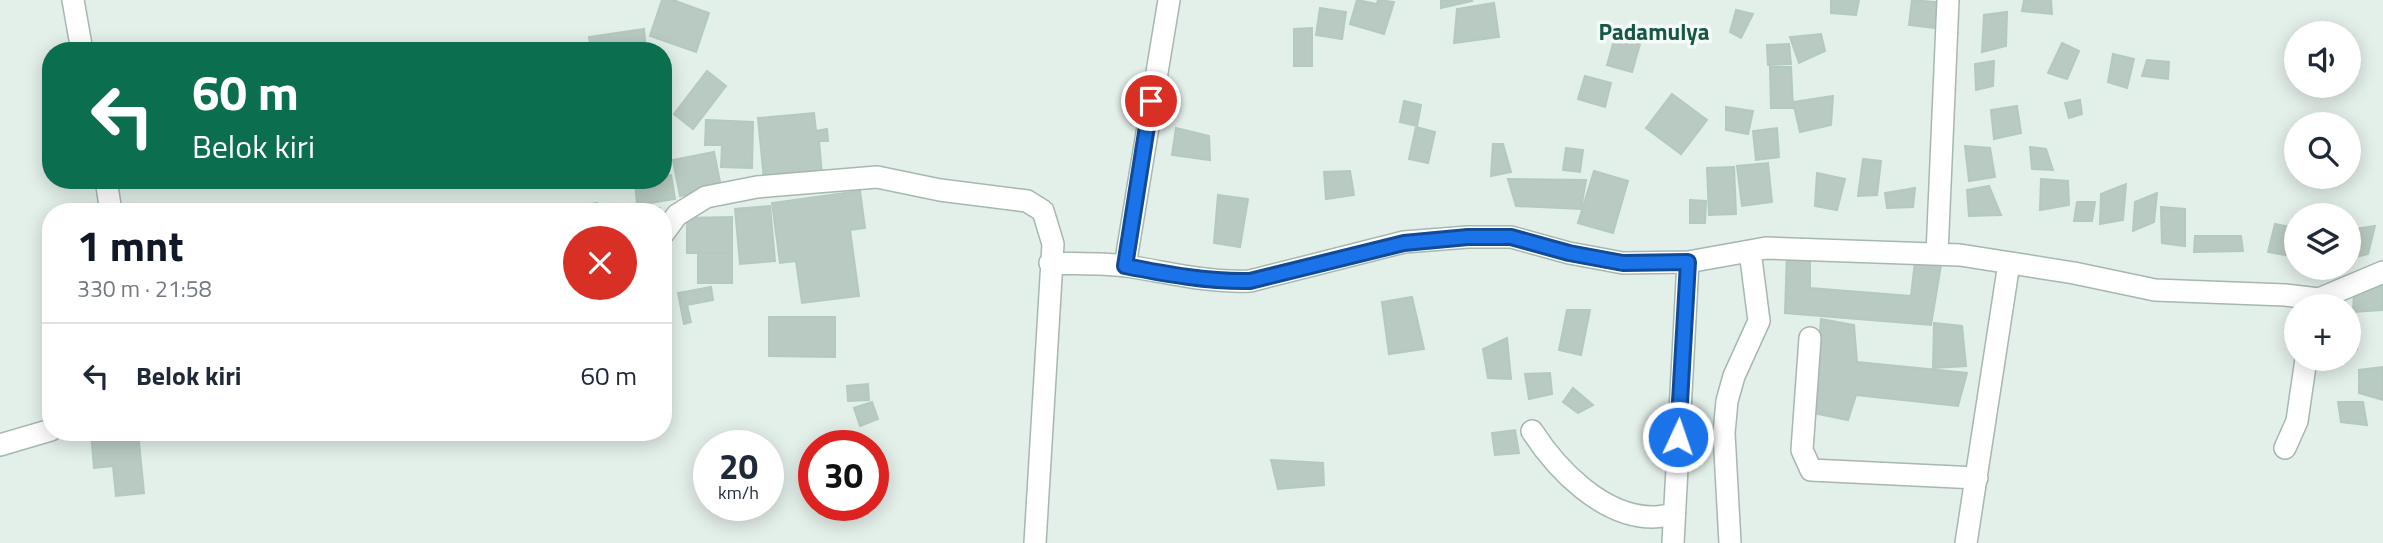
<!DOCTYPE html>
<html lang="id">
<meta charset="utf-8">
<style>
body{margin:0;font-family:"Titillium Web",sans-serif;background:#f2f2f3;color:#1f2937;height:100vh;display:flex;flex-direction:column;font-size:26px;white-space:nowrap}
*{box-sizing:border-box;margin:0}
p{font-size:23px;color:#747a83}
.icon{flex:none;width:38px;height:38px;fill:none;stroke:currentColor;stroke-width:2;stroke-linecap:round;stroke-linejoin:round}
.map{position:relative;flex:1;overflow:hidden}
.side{position:absolute;left:42px;top:203px;width:630px;height:238px;display:flex;flex-direction:column;background:#fff;border-radius:28px;box-shadow:0 4px 18px #0003}
.side>*{flex:none}
.top-card{position:absolute;left:42px;top:42px;width:630px;height:147px;border-radius:28px;box-shadow:0 4px 18px #0003;background:#0b6e4f;color:#fff;overflow:hidden}
.fabs{position:absolute;left:2284px;top:21px;display:grid;gap:14px}
.fabs a{display:grid;place-items:center;width:77px;height:77px;border-radius:50%;background:#fff;box-shadow:0 4px 18px #0003;font-size:35px}
.speed{position:absolute;left:693px;top:430px;display:flex;gap:14px;font-size:35px;font-weight:700;text-align:center}
.speed>*{display:grid;place-content:center;width:91px;height:91px;border-radius:50%;background:#fff;box-shadow:0 4px 18px #0003;line-height:1}
.speed small{font-size:18px;font-weight:400}
.speed .limit{border:10px solid #d22;background:#fff;color:#111}
.pin{position:absolute;display:grid;place-items:center;width:60px;height:60px;color:#fff;margin:-30px;border:4px solid #fff;border-radius:50%;box-shadow:0 2px 7px #0007}
.me{position:absolute;width:77px;margin:-38px;rotate:3deg;stroke-linejoin:round;filter:drop-shadow(0 0 5px #0008)}
.turn{display:flex;align-items:center;gap:24px;height:147px;padding:0 35px;font-size:32px}
.turn .icon{width:91px;height:91px;stroke-width:2.5}
.turn b{display:block;font-size:49px;line-height:60px}
.round{display:grid;place-items:center;flex:none;width:74px;height:74px;border-radius:37px;background:#f2f2f3}
.head{display:flex;align-items:center;justify-content:space-between;height:119px;padding:0 35px}
h1{font-size:42px;font-weight:700;line-height:52px;color:#111827}
ul{padding:0;list-style:none}
li{display:flex;align-items:center;gap:21px;height:105px;padding:0 35px;border-top:2px solid #e0e1e3}
li div{flex:1}
li b{display:block;font-size:26px}
li em{font-style:normal}
.map>svg:first-child{display:block}
</style>
<div class="map">
<svg width="2383" height="543" viewBox="0 0 2383 543">
<rect width="100%" height="100%" fill="#e3efe9"/>
<path fill="#b8cac1" stroke="#b4c9bf" stroke-width="2" d="M662,0h11l36,13 -13,39 -46,-16z
M1357,0l20,4 1,-4 16,2 -10,32 -34,-10z
M1441,0h30l1,1 -31,7z
M1831,0h28l-3,15 -25,-2z
M1912,0l33,3 -3,26 -33,-4z
M2024,0h27l1,14 -30,-3z
M1494,3l5,34 -45,6 3,-34z
M1320,8l26,4 -4,27 -26,-4z
M1736,10l17,4 -12,24 -11,-6z
M2007,12l-1,34 -24,6 2,-37z
M1312,28v38h-18v-37z
M644,29l2,22h-55l-2,-14z
M1821,34l4,17 -26,12 -9,-26z
M1615,37l25,7 -8,28 -25,-7z
M2062,43l17,8 -12,28 -19,-6z
M1789,44l2,20 -23,1 -1,-20z
M2113,54l21,5 -7,29 -19,-6z
M2147,60l22,2 -1,17 -26,-3z
M1994,61l-1,25 -17,4 -1,-26z
M1770,67h21l2,41h-22z
M707,71l19,15 -33,43 -19,-15z
M1585,76l26,7 -6,24 -27,-8z
M1672,94l35,26 -26,34 -35,-26z
M1833,96l-2,29 -31,7 -7,-30z
M2080,100l2,14 -13,4 -4,-15z
M1404,101l17,4 -4,21 -17,-4z
M2017,106l4,27 -27,6 -3,-29z
M1726,107l27,4 -5,23 -22,-4z
M814,113l2,18 11,-2 1,12h-9l3,33 -58,6 -6,-62z
M706,120l47,2 -1,46 -31,-1 1,-22h-17z
M1416,127l19,5 -7,31 -19,-4z
M1176,128l33,8 1,24 -38,-5z
M1777,128l2,29 -23,3 -3,-29z
M1493,144h10l8,28 -20,4z
M1965,146l25,2 5,29 -26,4z
M2030,147l16,2 7,21 -21,-1z
M1566,148l17,2 -3,22 -17,-2z
M714,152l7,35 -41,9 -7,-36z
M1863,159l18,2 -4,34 -19,1z
M1768,163l4,39 -30,4 -5,-40z
M1734,167l2,47 -27,1 -2,-47z
M1350,171l4,24 -28,4 -2,-27z
M1594,171l34,10 -15,52 -35,-10z
M1817,173l28,6 -8,31 -22,-4z
M671,175l4,24 -38,6 -2,-25h28v-4z
M1508,179l78,1 -5,29 -65,-3z
M2041,179l27,2 1,24 -29,5z
M2126,184l-3,36 -23,4 1,-30z
M1989,186l12,29 -32,1 -2,-26z
M1915,188l-2,19 -26,1 -2,-15z
M860,191l5,37 -15,2 9,66 -57,7 -6,-42 -16,2 -8,-60z
M2157,193l-3,29 -21,9 2,-29z
M1218,195l30,4 -8,48 -26,-4z
M1690,200l16,1 -1,22h-15z
M2077,202h18l-3,19h-18z
M597,203l1,9h-20l-1,-6z
M637,205l23,3 -1,4h-29z
M770,206l5,55 -35,3 -5,-55z
M2161,207l24,2v37l-23,-3z
M732,217v36h-45v-35z
M2275,224l21,4v29l-28,-5z
M2375,226l-7,28 -20,5v-29z
M2195,236h46l2,15 -49,1z
M1787,252l23,2v34l101,8 4,-35 26,4 -10,60 -146,-12z
M698,253h34v30h-34z
M2383,286v24l-30,2 1,-23z
M711,287l2,13 -26,5 4,17 -7,2 -6,-31z
M1412,297l12,52 -35,5 -7,-52z
M1567,310h23l-9,45 -22,-5z
M769,317h66v40l-66,-1z
M1821,319l33,6 3,37 110,11 -9,33 -102,-11 -8,25 -35,-7z
M1934,323l28,3 4,40 -33,2z
M2348,325l8,3 1,21 -9,-3z
M1507,338l4,41 -23,-1 -5,-29z
M2383,367v33l-24,-7v-23z
M1550,373l2,21 -23,5 -4,-25z
M868,384l1,16 -21,1 -1,-15z
M1573,388l20,17 -15,8 -15,-11z
M872,402l6,17 -18,7 -6,-18z
M2338,402h25l4,23 -26,-3z
M1515,430l4,23 -24,2 -3,-22z
M91,432h47l6,61 -28,3 -3,-30 -19,2z
M1271,460l52,3 1,22 -46,4z"/>
<g fill="none" stroke-linecap="round" stroke-linejoin="round">
<defs>
<path id="minor" d="M73,0l9,51
M106,180l5,32
M663,234l14,-19 29,-18 51,-10 120,-10 63,13 87,11 16,10 10,33 -18,299
M1937,254l11,-254
M1050,263c25,1 51,0 76,3 41,6 82,17 124,15l154,-39 64,-5h43l58,16 54,10 65,-1 78,-14 194,7 114,18 81,17 130,5 34,4 64,-27
M1125,266l44,-266
M1810,338l-8,112 9,20 166,8
M1532,431c25,39 71,86 121,86 7,0 14,-2 21,-3
M0,445l51,-15
M2285,448l12,-27 9,-62
M1673,543l15,-281
M1730,543l-6,-110 3,-32 7,-25 25,-55 -9,-70
M1966,543l43,-280"/>
</defs>
<use href="#minor" stroke="#a5b8b0" stroke-width="24"/>
<use href="#minor" stroke="#fff" stroke-width="21"/>
</g>
<g fill="none" stroke-linecap="round" stroke-linejoin="round">
<defs>
<path id="route" d="M1151,101l-26,165c41,8 84,16 125,15l154,-38 64,-6h43l58,16 54,10 65,-1 -10,175"/>
</defs>
<use href="#route" stroke="#114b97" stroke-width="18"/>
<use href="#route" stroke="#1a73e8" stroke-width="12"/>
</g>
<g text-anchor="middle" dominant-baseline="central" stroke-width="7" stroke-linejoin="round" paint-order="stroke">
<g font-size="23" font-weight="bold" fill="#195745" stroke="#f4faf7">
<text x="1654" y="31">Padamulya</text>
</g>
</g>
</svg>
<div class="fabs">
<a><svg class="icon" aria-label="sound" viewBox="0 0 24 24"><path d="M4 9h4l5-4v14l-5-4H4zM17 9q2 3 0 6"/></svg></a>
<a><svg class="icon" aria-label="search" viewBox="0 0 24 24"><circle cx="10" cy="10" r="6"/><path d="M15 15l6 6"/></svg></a>
<a><svg class="icon" aria-label="layers" viewBox="0 0 24 24"><path d="M12 4l9 5-9 5-9-5zM3 14l9 5 9-5"/></svg></a>
<a>+</a>
</div>
<div class="speed"><div>20<small>km/h</small></div><div class="limit">30</div></div>
<div class="pin" style="left:1151px;top:101px;background:#d93025"><svg class="icon" aria-label="arrive" viewBox="0 0 24 24"><path d="M6 21V4h12l-3 4 3 4H6"/></svg></div>
<svg class="me" style="left:1678px;top:437px" viewBox="-20 -20 40 40"><circle r="17" fill="#1a73e8" stroke="#fff" stroke-width="3"/><path d="M0-11L8 9 0 5-8 9z" fill="#fff"/></svg>
<div class="top-card">
<div class="turn"><svg class="icon" aria-label="left" viewBox="0 0 24 24"><path d="M17 20v-9H6M10 6l-5 5 5 5"/></svg><div><b>60 m</b>Belok kiri</div></div>
</div>
<section class="side">
<div class="head"><div><h1>1 mnt</h1><p>330 m · 21:58</p></div><a class="round" style="background:#d93025;color:#fff"><svg class="icon" aria-label="close" viewBox="0 0 24 24"><path d="M6 6l12 12M18 6L6 18"/></svg></a></div>
<ul>
<li><svg class="icon" aria-label="left" viewBox="0 0 24 24"><path d="M17 20v-9H6M10 6l-5 5 5 5"/></svg><div><b>Belok kiri</b></div><em>60 m</em></li>
</ul>
</section>
</div>
